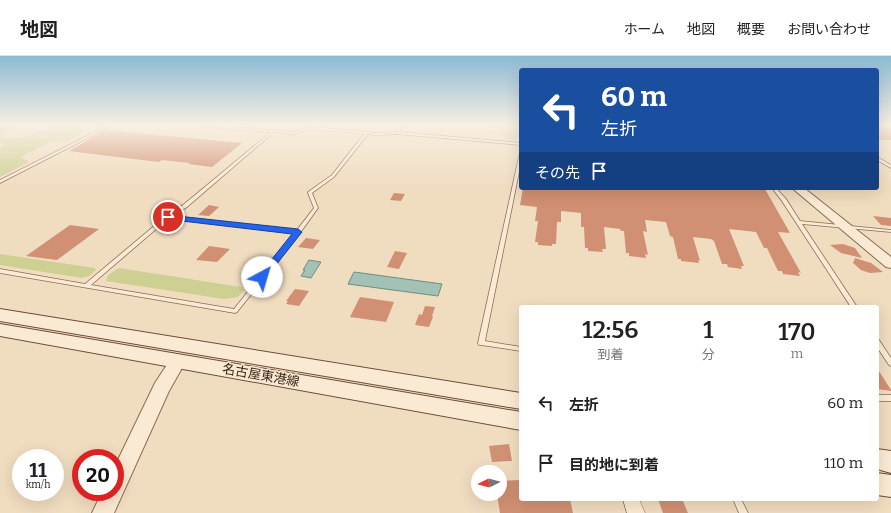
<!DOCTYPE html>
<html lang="ja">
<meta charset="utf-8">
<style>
body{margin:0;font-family:Bitter,"Noto Sans JP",serif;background:#f2f2f2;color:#202124;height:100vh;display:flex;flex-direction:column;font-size:15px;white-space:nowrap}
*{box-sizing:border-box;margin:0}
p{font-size:13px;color:#757577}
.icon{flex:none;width:22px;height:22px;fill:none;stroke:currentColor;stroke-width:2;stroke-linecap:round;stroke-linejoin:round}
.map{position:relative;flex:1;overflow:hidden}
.drawer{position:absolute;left:519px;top:249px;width:360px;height:196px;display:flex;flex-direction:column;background:#fff;border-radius:4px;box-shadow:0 4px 16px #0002}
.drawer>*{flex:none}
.top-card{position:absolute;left:519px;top:12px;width:360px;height:122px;border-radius:4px;box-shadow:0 4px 16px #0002;background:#1a4fa0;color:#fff;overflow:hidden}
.needle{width:26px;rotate:264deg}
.fabs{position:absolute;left:471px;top:409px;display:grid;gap:8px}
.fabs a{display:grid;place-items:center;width:36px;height:36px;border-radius:50%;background:#fff;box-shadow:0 4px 16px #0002;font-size:20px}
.speed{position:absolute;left:12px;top:393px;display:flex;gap:8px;font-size:20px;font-weight:700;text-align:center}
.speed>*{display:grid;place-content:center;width:52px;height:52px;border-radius:50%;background:#fff;box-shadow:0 4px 16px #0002;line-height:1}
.speed small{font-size:10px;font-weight:400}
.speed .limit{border:6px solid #d22;background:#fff;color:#111}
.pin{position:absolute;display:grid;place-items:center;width:34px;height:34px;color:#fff;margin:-17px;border:2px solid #fff;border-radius:50%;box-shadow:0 1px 4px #0007}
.me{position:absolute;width:44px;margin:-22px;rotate:39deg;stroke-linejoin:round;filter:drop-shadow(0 0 3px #0008)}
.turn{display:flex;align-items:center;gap:14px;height:84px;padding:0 16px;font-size:18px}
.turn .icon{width:52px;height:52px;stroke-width:2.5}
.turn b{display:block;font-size:28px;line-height:34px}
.then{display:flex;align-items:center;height:38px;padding:0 16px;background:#0003;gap:8px;font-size:15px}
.eta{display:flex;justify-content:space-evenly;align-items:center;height:68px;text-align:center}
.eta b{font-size:24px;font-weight:600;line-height:28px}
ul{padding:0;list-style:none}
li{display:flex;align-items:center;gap:12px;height:60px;padding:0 16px}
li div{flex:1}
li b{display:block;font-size:15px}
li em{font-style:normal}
header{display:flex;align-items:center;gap:24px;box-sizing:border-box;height:56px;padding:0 20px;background:#fff;border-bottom:1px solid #e0e0e0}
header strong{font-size:19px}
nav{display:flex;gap:22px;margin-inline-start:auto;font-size:14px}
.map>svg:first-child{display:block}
</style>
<header>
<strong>地図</strong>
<nav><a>ホーム</a><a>地図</a><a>概要</a><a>お問い合わせ</a></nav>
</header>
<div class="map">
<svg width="891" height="457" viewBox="0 0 891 457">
<rect width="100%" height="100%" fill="#f0dcbf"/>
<path fill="#cecf93" d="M11,69h14l-17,6 -5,6c16,6 41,-10 57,-12 8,-2 17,0 25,0l-4,4 3,2 -15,9 -19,2 -29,15 8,5 -29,15v-29l6,-4 -6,-1v-12z
M485,69h34l-3,14c-8,3 -12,-1 -17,-5l-11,-1 1,-2 10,1 2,-4h-15z
M0,198l95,14 1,2 -7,6 -7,2 -82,-13z
M119,212l122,19 3,3 -6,7 -14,2 -118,-18 2,-6z"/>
<path fill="#a3c2b5" stroke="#699082" d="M309,204l12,2 -10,16 -10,-2 4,-6h-2z
M354,216l88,12 -4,12 -90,-12z"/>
<path fill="#d19073" d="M877,69h14v15h-14z
M106,74l136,13 -30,24 -24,-3 2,-1 -28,-3 -3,2 -90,-11z
M523,132h230l12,1 25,44 -12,-1 23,41 -3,-1 2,4 -17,-2 -1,-3h-4l-11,-23h-3l-8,-16 -27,-3 15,37h-3l1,3 -14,-2 -1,-3h-5l-8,-23 -3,-2 -18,-2 7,24 -2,-1 1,3 -18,-2v-2h-3l-5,-22 -3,-1 -4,-14 -21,-2 2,12 -4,-1 5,24 -3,-1 1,4 -17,-2v-3h-3l-2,-22h-3l-1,-2 -16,-2 2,22h-4l1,3 -15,-1v-3h-3l-1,-21h-3v-14l-20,-2v11h-4l-1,22h-4v2l-14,-1v-3h-3l3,-21h-3l2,-14 -17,-2z
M394,137l11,1 -4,7 -11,-1z
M209,149l10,2 -10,9 -11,-1z
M873,160l18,2v8l-10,-1z
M70,169l29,4 -42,31 -31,-4z
M306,182l14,2 -7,9 -15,-2z
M843,188l12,4 7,10 -21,-5 -11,-8z
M209,190l21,3 -13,13 -21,-2z
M395,195l12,2 -8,16 -12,-2z
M855,202l16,5 12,9 -13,1 -9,-3 -8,-7z
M295,233l14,2 -10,15 -13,-2 2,-3h-2z
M360,241l34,5 -8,20 -36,-5z
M425,250l10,1 -3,9 1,1 -4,10 -14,-2 4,-11 3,1z
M877,312l14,22v1l-14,-2z
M509,388l3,17 -20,1 -3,-16z
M521,424v19h49l3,14h-73l-3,-19h3v-13z
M658,443h24l6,14h-25z"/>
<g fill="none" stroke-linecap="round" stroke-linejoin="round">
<defs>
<path id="service" d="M109,69h4l-113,58v-3z
M202,69h8l83,7 20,-5 63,6 20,-1 6,-7h2l-5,7 122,11v2l-124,-11 -21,1 -8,-1 -34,43 -22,16 6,15 -18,25 -63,79 -2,1 -235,-40v-4l85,15 81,-68 17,-11 88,-73 -67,-6zM313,73l51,5 -32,41 -24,17v1l6,15 -17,22 -125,-14 15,-9 87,-75 19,2zM169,162l126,15 -61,76 -143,-24z
M520,96h1v10l-36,179 36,6v4l-40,-6h-2l-1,-2z
M877,101l14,8v3l-14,-8z
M772,132h4l10,11 14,22 91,9v2l-89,-8 55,83h-6l-69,-106z
M877,284h2l12,18v8l-2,-1 -12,-18z
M877,339h14v6h-14z
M733,443h8l7,14h-9z"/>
<path id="minor" d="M623,443h16l6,14h-18z"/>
<path id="tertiary" d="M792,132h12l87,69v11l-5,-1z
M178,299l6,2 2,4 -17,30 -55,122h-22l10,-21h13v-26l40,-83 17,-26z"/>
<path id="secondary" d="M0,69h8l-8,5z
M0,253l521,84v16l-521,-88z
M0,268l521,88v18l-521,-94z
M877,393l14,2v22l-14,-4z
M877,417l14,2v22l-14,-2z"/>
</defs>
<use href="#service" stroke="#8a6c56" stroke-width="1.5"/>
<use href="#minor" stroke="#8a6c56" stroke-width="1"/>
<use href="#tertiary" stroke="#8a6c56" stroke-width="2"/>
<use href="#secondary" stroke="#6c4d3a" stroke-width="2"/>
<use href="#service" fill="#fbead3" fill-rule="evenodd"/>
<use href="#minor" fill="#fbead3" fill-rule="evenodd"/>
<use href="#tertiary" fill="#fbead3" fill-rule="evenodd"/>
<use href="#secondary" fill="#fbead3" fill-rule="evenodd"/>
</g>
<linearGradient id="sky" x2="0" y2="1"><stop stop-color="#8cbad4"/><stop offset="0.52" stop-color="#f8efe2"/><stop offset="1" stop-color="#f8efe2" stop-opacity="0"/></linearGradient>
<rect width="891" height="133" fill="url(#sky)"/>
<path fill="#2563eb" stroke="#184099" d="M168,159l130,14 4,3 -37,47 -3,1 -4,-3 1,-2 33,-41 -127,-15 -1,-2z"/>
<g text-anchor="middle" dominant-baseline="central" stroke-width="3" stroke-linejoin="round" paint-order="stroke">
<g font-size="13" fill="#39271c" stroke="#f7e7cf">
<text transform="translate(261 319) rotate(10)">名古屋東港線</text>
</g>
</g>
</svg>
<div class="fabs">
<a><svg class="needle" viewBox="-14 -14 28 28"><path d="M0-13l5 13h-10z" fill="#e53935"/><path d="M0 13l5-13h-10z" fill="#757577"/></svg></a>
</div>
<div class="speed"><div>11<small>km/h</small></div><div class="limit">20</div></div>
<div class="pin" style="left:168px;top:161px;background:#d93025"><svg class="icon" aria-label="arrive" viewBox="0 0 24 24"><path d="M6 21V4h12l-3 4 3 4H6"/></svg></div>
<svg class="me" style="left:262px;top:221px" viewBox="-20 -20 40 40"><circle r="19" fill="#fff"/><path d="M0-13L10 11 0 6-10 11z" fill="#2563eb"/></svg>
<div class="top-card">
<div class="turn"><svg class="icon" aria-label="left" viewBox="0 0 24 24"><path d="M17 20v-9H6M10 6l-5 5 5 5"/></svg><div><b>60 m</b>左折</div></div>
<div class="then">その先<svg class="icon" aria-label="arrive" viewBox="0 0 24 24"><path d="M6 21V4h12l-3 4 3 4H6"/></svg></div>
</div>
<section class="drawer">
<div class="eta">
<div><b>12:56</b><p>到着</p></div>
<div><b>1</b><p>分</p></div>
<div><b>170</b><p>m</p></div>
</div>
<ul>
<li><svg class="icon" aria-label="left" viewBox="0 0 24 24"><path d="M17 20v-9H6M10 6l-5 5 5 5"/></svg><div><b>左折</b></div><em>60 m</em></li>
<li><svg class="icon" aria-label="arrive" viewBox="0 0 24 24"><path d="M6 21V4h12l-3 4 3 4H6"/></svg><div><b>目的地に到着</b></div><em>110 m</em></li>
</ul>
</section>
</div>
